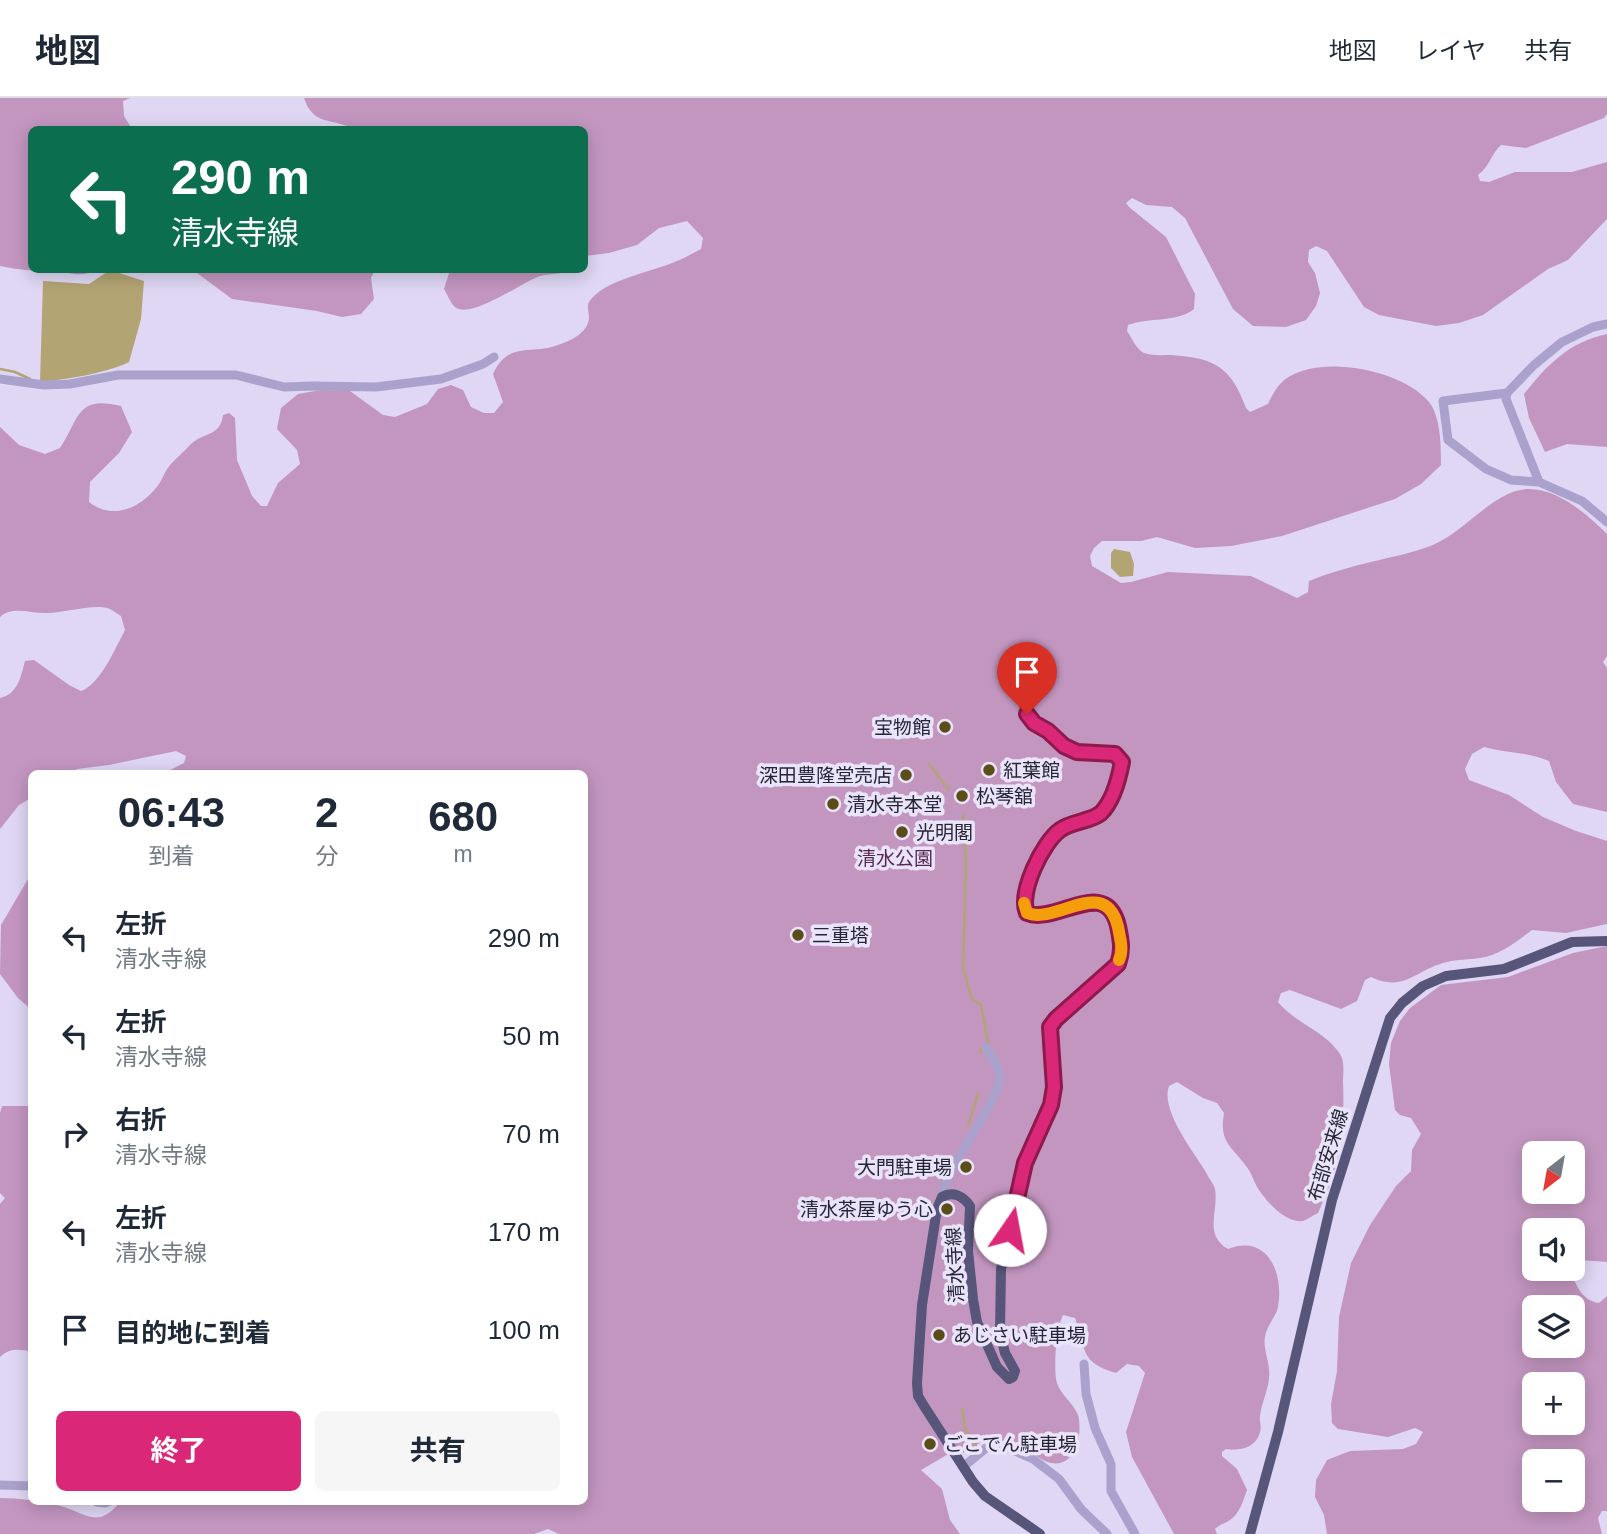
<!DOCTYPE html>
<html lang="ja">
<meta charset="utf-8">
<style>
body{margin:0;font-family:Arial,"Noto Sans JP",sans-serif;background:#f6f6f7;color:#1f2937;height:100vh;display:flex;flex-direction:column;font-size:26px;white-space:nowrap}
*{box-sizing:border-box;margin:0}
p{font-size:23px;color:#747a83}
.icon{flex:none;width:38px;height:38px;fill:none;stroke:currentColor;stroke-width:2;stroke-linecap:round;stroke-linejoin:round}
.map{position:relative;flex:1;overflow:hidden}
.details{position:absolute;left:28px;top:672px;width:560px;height:735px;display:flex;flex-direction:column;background:#fff;border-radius:10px;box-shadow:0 4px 18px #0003}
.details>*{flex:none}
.guide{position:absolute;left:28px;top:28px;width:560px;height:147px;border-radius:10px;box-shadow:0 4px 18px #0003;background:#0b6e4f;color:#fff;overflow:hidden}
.needle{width:46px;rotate:211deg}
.controls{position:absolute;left:1522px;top:1043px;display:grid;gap:14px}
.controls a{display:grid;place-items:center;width:63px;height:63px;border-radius:10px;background:#fff;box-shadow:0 4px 18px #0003;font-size:35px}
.pin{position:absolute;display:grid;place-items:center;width:60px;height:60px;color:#fff;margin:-72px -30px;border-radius:50% 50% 50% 0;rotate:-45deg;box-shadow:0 0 7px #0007}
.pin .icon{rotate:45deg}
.me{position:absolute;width:77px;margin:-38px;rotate:12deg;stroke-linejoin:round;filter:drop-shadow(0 0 5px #0008)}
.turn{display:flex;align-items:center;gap:24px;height:147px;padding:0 28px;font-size:32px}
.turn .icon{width:91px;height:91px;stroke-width:2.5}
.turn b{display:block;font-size:49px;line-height:60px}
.eta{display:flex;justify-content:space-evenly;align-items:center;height:119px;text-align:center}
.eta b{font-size:42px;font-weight:700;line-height:49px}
.primary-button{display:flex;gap:14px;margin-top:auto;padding:14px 28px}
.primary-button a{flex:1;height:80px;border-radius:10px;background:#db2777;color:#fff;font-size:28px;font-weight:700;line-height:80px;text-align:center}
.primary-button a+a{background:#f6f6f7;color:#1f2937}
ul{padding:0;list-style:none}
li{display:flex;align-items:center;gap:21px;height:98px;padding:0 28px}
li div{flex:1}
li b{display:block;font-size:26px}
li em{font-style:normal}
header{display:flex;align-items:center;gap:42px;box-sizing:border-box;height:98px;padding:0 35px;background:#fff;border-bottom:2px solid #e0e1e3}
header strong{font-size:33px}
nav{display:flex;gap:38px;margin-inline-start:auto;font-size:24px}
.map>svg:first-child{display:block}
</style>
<header>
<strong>地図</strong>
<nav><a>地図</a><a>レイヤ</a><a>共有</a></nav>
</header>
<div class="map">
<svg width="1607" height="1436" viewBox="0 0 1607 1436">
<rect width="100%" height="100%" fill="#dfd7f3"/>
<path fill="#c396c0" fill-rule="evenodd" d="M0,0h130l-7,3 1,15 8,13 -100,1v140h64c-15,9 -29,1 -45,1 -18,0 -32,-1 -51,-5z
M304,0h1303v16l-3,4 -78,30 -25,-3c-10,9 -11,21 -23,30l2,6 9,1 26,-10h57l35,-10v57l-39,41 -20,9 -65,46 -24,8 -23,3 -57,-11 -15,-8 -37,-56 -11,-5 -7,4 -1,12 7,11 5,20 -4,13 -10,14 -20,7 -33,-1 -20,-17 -48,-91 -13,-11 -26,-2 -14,-7 -6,5 3,4 37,30 29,57 -1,15c-18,14 -44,8 -66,16l-1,6c5,7 9,18 17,22 7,3 19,2 27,2 44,3 60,12 75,53l4,4 18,-8c4,-9 10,-20 19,-26 35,-24 116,-8 142,24 12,15 12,45 12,63l-20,19 -26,15 -113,37 -51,10 -36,2 -38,-11 -16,4h-39l-8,7 -4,8 2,10 29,17 10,-1 37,-10 83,4 46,22 11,-6 1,-11c20,-8 40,-14 62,-19 20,-5 42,-9 62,-17 27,-12 45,-35 71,-49 37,-22 78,13 103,38v122l-4,6 4,6v144l-34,-8 -17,-22 -7,-21c-20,-9 -43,-8 -65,-14l-12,7 -7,15 4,11 40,15 34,22 33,14 31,10v83l-41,9 -34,-3c-16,12 -32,25 -52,28 -11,2 -23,1 -33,4 -31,7 -42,31 -76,15l-6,3 -8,21 -16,8 -51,-19 -9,3 -3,9c19,23 45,27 62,52 5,7 3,19 3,27 2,54 -3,83 -25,132 -5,2 -11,7 -15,8 -18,2 -35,-18 -44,-31 -5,-7 -7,-17 -13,-24 -15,-21 -27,-23 -22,-53l-7,-10 -14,-5 -26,-16 -8,4c-9,25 26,67 38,88 2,5 7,10 8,15 4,22 -12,45 13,60 40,-16 56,25 50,58 -2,10 -12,19 -13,30 -2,10 3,21 4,32 2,17 -7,30 -9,47 -1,5 2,11 0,16 -4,16 -20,19 -34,17l-4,3v4l15,13 10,21c-4,11 -7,23 -17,30 -6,4 -10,4 -15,9l2,5h-43l-42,-77 -6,-25 19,-59 -6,-7 -12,-2 -11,9c-36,-10 -30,-24 -41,-55l-12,-3c-7,14 -9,48 -7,64 2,14 17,23 22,36 5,18 -2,53 -27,48 -9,-2 -19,-11 -29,-15 -11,-5 -24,-6 -35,-12 -12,11 -20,20 -37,17l-29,17 21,19 8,31 10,14h-401l-11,-5 -14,5h-534v-36c19,0 42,3 61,8 26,8 37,23 59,-4h464v-728l-420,-1 20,-10 2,-7 -10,-5 -67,14 -32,4 -4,4 -41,1 -1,24 -12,7 -19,24v-131c18,-4 21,-22 25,-37l9,-1 35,25 12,6c19,-6 35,-44 44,-61l-4,-14c-4,-2 -9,-7 -14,-8 -15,-4 -43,5 -60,5 -15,1 -35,-8 -47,4v-190l19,18 26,9 15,-6c20,-30 16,-53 61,-42l11,26 -13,21 -29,29 -1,20c24,19 53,6 70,-18 4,-6 6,-13 11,-19 6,-6 13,-13 19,-19 14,-15 31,-8 34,-31l6,-2 6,5 2,42 15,36 9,10h6l11,-23 22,-19 -3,-14 -20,-21 4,-21 17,-14 23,-4 29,1 33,24 12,2 32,-13 11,-15 13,-4 12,5 8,17 13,6h10l9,-11 -10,-28c15,-33 38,-19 65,-29 12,-4 30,-12 31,-27 0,-8 -4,-13 3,-20 19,-20 60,-26 85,-37 8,-3 16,-8 24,-12l2,-11 -16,-17 -28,7 -22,17 -28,8 -24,3 -1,-126 -229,-1c-23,-11 -42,-3 -51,-31z
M193,172h182l-4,8 3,21 -13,15 -19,3 -25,-6 -85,-12z
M450,172h120l-3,2c-9,2 -18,2 -27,4 -16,5 -69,44 -85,31 -4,-3 -8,-13 -11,-18z
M1607,236v113l-40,-3 -22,8 -16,-34 -5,-24c23,-29 45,-52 83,-60z
M31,776v135l-13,-11 -18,-24 1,-49z
M1607,848v316l-28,-2 -6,5v-35h-38v39h36c3,14 11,32 28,34l8,-7v215h-5l-4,7 4,16h-275l-3,-19 -9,-18 1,-17 11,-20 23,-9 53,-2 13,-5 7,-12 -8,-4 -27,9 -50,-8 -6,-6 -1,-19 6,-33 2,-54 12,-54 19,-38 26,-39 15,-15 1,-21 9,-16 -10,-16 -11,-3 -5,-5 -6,-46 2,-21 9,-22 10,-13 31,-23 67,-8 65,-24zM1535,1055h38v39h-38zM1535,1209h38v39h-38zM1535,1286h38v39h-38zM1535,1363h38v39h-38z
M2,1008h29l1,246c-13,-3 -22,-4 -32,5v-153l5,-6 -5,-5v-80z"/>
<path fill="#b3a474" d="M110,172l34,11 -3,38 -12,43c-25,12 -62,17 -89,20l3,-101 46,3z
M1114,451l16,3 4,12 -1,12 -13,1 -9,-9v-15z"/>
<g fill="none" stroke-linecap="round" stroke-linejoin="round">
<path stroke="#b3a474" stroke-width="2.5" d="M0,271l15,3 15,7
M929,666l20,26
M963,717l3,49 -3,104 9,31 9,6 7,38 -7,6v4
M968,1028l10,-32
M962,1311l3,20 12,19v2"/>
<path stroke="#aaa2cc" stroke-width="9" d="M1607,226l-14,3 -31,15 -28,23 -27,28 -64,8 5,39 38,29 25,11 28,2 43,19 25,21
M0,281l44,6 26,-1 48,-9h118l48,12 28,-1 64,1 65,-8 42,-15 11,-7
M1507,295l-1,6 33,83
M942,1099c4,-34 64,-101 57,-125 -2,-9 -9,-17 -13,-25
M1084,1266l2,30 9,34 16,36v27l24,43
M963,1369l23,-19 15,-3 32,14 26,20 22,30 26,25
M0,1387l32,1
M97,1404l8,1 3,-1"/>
<path stroke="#57557a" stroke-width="10" d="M1020,584c2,11 3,23 7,33 3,5 42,35 49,37 12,3 26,0 39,2l7,8c-3,16 -9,39 -21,51 -9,8 -26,8 -36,14 -20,10 -48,65 -37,86 28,12 78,-39 90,13 3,15 5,24 0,38l-62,55 -6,8 4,60 -3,19 -26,56 -24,107 -1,63 5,21 10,18 -2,6 -4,2 -12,-12 -20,-45 -4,-23 -5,-48 2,-45c-7,-10 -17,-15 -28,-9l-5,12 -15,96 -5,78 1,13 6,10 49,76 12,14 55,38
M1250,1436l28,-102 54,-232 58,-182 12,-15 21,-17 23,-10 58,-7 68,-27 35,-1"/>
</g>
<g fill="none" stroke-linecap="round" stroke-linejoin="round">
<defs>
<path id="route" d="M1010,1132l15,-67 26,-58 3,-18 -4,-60 6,-8 62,-55c5,-14 3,-23 0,-38 -12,-51 -62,-1 -91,-13 -9,-20 16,-71 33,-83 12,-9 30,-8 41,-17 12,-12 18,-35 21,-51l-7,-8 -38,-2 -13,-6 -16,-15 -14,-8 -7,-9"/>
</defs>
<use href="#route" stroke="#8e194d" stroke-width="18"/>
<use href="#route" stroke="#db2777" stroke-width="12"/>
<path stroke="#f59e0b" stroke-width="12" d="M1024,805l3,10c30,12 78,-39 91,14 2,12 6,22 1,33"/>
</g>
<g fill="#5b4d17" stroke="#eae4fb" stroke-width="2.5">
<circle cx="945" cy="629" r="7"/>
<circle cx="989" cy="672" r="7"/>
<circle cx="906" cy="677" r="7"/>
<circle cx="962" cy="698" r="7"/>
<circle cx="833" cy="706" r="7"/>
<circle cx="902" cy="734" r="7"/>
<circle cx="798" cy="837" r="7"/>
<circle cx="966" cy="1069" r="7"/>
<circle cx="947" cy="1111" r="7"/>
<circle cx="939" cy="1237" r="7"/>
<circle cx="930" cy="1346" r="7"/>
</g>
<g text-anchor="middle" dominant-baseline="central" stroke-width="7" stroke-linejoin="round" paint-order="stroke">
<g font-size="19" fill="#262536" stroke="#eae4fb" text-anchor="start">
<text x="931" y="629" text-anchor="end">宝物館</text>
<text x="1003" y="672">紅葉館</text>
<text x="892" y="677" text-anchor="end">深田豊隆堂売店</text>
<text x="976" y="698">松琴舘</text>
<text x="847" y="706">清水寺本堂</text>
<text x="916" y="734">光明閣</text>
<text x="812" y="837">三重塔</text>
<text x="952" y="1069" text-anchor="end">大門駐車場</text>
<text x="933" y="1111" text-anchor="end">清水茶屋ゆう心</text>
<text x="953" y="1237">あじさい駐車場</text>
<text x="944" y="1346">ごこでん駐車場</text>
</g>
<g font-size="19" fill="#572752" stroke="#eae4fb">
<text x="895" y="760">清水公園</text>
</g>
<g font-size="19" fill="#262536" stroke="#eae4fb">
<text transform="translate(1328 1057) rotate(-73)">布部安来線</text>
<text transform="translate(955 1167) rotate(-93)">清水寺線</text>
</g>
</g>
</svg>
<div class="controls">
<a><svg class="needle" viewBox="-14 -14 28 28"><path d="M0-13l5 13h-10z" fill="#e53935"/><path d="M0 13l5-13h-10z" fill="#747a83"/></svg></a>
<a><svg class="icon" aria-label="sound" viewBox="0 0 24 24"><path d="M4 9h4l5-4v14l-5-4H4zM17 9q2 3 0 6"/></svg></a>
<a><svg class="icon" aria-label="layers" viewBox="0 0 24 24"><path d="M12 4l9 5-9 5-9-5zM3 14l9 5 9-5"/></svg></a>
<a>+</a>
<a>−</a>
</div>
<div class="pin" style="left:1027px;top:616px;background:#d93025"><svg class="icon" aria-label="arrive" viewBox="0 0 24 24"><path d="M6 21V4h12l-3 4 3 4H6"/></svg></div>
<svg class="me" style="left:1010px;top:1132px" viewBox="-20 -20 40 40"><circle r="19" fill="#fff"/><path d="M0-13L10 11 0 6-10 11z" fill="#db2777"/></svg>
<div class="guide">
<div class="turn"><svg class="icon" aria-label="left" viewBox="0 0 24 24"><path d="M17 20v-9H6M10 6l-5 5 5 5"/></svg><div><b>290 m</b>清水寺線</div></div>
</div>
<section class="details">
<div class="eta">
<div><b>06:43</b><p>到着</p></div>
<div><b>2</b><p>分</p></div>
<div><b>680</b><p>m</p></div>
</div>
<ul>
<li><svg class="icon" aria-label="left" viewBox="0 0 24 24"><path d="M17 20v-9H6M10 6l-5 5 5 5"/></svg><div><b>左折</b><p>清水寺線</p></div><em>290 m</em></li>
<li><svg class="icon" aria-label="left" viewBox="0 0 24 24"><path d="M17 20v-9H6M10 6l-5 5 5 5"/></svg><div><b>左折</b><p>清水寺線</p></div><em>50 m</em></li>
<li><svg class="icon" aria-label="right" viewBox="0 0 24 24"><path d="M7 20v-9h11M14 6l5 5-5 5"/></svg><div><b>右折</b><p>清水寺線</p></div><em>70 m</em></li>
<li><svg class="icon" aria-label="left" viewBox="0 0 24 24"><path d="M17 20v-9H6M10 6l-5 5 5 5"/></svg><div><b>左折</b><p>清水寺線</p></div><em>170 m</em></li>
<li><svg class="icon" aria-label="arrive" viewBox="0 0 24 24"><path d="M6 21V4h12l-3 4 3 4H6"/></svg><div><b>目的地に到着</b></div><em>100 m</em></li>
</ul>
<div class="primary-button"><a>終了</a><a>共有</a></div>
</section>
</div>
